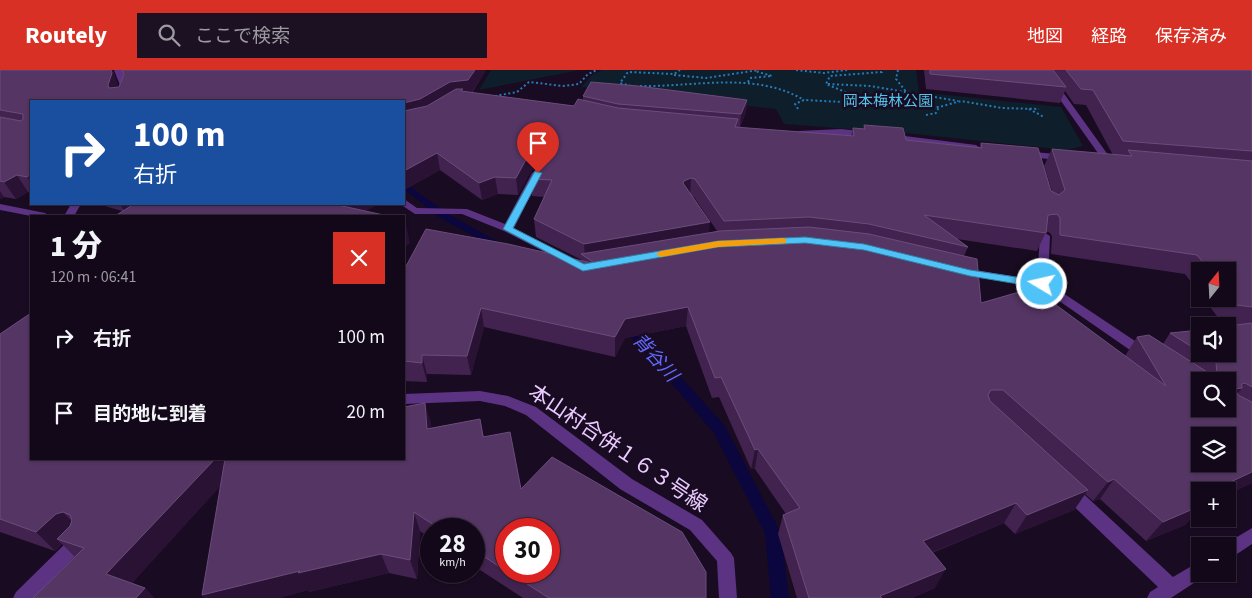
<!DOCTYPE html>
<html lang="ja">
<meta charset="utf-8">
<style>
body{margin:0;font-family:"Source Sans 3","Noto Sans JP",sans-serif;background:#1c1122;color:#f1f3f6;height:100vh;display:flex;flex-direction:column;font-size:19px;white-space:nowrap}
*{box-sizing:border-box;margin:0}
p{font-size:16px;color:#9d9aa2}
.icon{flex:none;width:28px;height:28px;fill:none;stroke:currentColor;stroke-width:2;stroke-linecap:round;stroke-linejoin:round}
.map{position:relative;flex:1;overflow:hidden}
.sheet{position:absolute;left:30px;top:145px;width:375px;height:245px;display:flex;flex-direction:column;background:#130819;border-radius:0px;box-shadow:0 1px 4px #0004,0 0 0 1px #322938}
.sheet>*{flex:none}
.top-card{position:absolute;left:30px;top:30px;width:375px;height:105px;border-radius:0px;box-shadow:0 1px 4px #0004,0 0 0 1px #322938;background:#1a4fa0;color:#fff;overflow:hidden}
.needle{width:32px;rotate:18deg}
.buttons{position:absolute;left:1191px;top:192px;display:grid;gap:10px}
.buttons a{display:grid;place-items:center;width:45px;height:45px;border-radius:0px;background:#130819;box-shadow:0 1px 4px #0004,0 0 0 1px #322938;font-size:25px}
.speed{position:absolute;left:420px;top:448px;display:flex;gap:10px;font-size:25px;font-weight:700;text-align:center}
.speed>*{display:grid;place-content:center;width:65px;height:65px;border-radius:50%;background:#130819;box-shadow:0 1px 4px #0004,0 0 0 1px #322938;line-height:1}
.speed small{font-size:12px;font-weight:400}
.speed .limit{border:8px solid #d22;background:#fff;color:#111}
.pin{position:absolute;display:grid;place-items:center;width:42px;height:42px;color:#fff;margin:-51px -21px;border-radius:50% 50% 50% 0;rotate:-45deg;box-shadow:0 0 5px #0007}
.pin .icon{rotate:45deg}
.me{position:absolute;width:55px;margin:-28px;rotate:279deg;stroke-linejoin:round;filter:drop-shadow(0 0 4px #0008)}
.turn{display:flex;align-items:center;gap:18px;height:105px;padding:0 20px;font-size:22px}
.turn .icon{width:65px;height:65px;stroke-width:2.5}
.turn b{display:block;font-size:35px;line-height:42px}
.round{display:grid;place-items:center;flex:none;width:52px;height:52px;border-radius:0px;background:#1c1122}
.head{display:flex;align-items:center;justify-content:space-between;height:85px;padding:0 20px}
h1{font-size:30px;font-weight:800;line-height:38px}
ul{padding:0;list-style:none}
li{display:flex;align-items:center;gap:15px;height:75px;padding:0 20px}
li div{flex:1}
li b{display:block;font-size:19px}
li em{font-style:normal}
header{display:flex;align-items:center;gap:30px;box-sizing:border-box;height:70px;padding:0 25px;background:#d93025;color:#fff}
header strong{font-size:24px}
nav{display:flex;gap:28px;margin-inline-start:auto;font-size:18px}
.search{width:350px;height:45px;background:#1c1122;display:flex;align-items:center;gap:12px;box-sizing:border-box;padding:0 18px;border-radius:0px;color:#9d9aa2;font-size:19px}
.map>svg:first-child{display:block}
</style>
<header>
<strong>Routely</strong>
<div class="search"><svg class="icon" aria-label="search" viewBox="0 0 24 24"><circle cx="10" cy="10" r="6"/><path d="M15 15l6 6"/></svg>ここで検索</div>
<nav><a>地図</a><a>経路</a><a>保存済み</a></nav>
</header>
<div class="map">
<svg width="1252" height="528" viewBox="0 0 1252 528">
<rect width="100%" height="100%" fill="#190b21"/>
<path fill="#0e1e2b" d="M491,0h88l-100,20z
M602,0h314l3,22 142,15 22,39 -16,4 -153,-16 -130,-10 -8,-15 -195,-22 11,-12z"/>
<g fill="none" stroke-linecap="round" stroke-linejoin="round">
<path fill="#0c063f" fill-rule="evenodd" d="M404,112l44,32 63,35 -1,2h-8l-62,-33 -36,-29z
M625,251l4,1 16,15 80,89 56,107 8,65h-18l-6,-65 -51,-100 -77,-90 -16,-15 -2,-3 2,-3z"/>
<path stroke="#257bb9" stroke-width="2" stroke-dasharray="2 2.5" stroke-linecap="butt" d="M796,0l28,3 23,-3
M898,0l-2,9 11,14
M674,5l32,3 53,-8
M748,12l2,-4 22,-2 -17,-5
M828,14l42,2 88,15
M631,16l-11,-3 8,-11 46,2 6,-4
M640,16c55,1 115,-15 164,14
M495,26l22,-4 12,-10 34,4 16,-2 9,-10 9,-4
M864,34l-2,-5 -36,-15 4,-8 52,-4v-2
M798,39l-3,-5 9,-4 135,7 22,-6 41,7 37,1
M1029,39l15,8
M926,45l10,-2 3,-6"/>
<path fill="#5c3383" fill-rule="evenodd" d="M114,0h8l7,18 -4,13h-8l4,-13z
M1039,0h8l64,89v4h-6z
M841,59l28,3 4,3 -4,3 -28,-3 -42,2 -4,-3 4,-3z
M889,64l87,11 4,3 -4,3 -90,-12 -1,-2z
M1025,81l40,4 4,3 -4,3 -43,-5 -1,-2z
M537,100l5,3 -28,55 64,33 2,2 -2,2h-8l-66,-34 -42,-17h-47l-15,-10h4v-5l13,9 50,1 38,15 27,-51z
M0,134l45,9 5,3h-19l-31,-6z
M71,134h10l-7,12h-10z
M1045,163l5,3 -2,47 102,68 1,3 -1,3h-10l-101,-70 -76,-13 -6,-3 6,-3 74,12 3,-44z
M480,321l28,5 28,11 96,72 70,41 29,33 3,5 3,40h-18l-2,-37 -27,-31 -70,-41 -94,-74 -21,-9 -25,-5 -76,3v-10z
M1068,414l6,1 99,92 27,-16v13l6,1 -35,23h-24l3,-6 8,-5 -96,-92 -2,-5 2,-5z
M1252,458v16l-18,12 -6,2v-12h-6z
M80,463l6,2 2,5 -2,5 -52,53h-21l3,-6 58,-57z"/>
</g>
<path fill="#422350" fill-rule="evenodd" d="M0,0l119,17 5,-13 -2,-4h364l-14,23 102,13 9,-6v-4l164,4 -1,12 -6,15h-3l114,9 2,-8 10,1 1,-4 42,15 9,1 64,7 2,-5 71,48 -8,-25 8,-17 61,6 -27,-50 -12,-1 -9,-13 -5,12 -134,-14 -2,-19h328v413l-24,11 -28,-3v17l-15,17 -39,16 -46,-42 -7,2 -8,-7 -11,16 -59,24 -11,-11 -72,30 3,35 -23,10h-115l-19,-64 5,-19 3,-1 -31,-45h-4l-32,-72 -7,1 -26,-72 -61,12 -10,19 -131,-30 -13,48 -44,-1v8l-23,-1v-111l178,-9v-1l-46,-23 -2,-18 10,-22 -12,-1 -1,-17 5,-11 -5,3 -13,24 -20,-1 -16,6 -42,-30 -36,20v-89h-373v92l-3,-1 -12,7 -12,-2 -4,2zM692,126l2,1 23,34 -8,2zM1046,162h3l3,4 -1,18 134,20 15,20v-23h28v28h-24l19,25 10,2 -5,28h-28v-24l-30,3 -7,11 -26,-7 -12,19 -88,-58 -56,5 -17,-47 4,-9 -11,-8 80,12z
M98,134h281l-14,7h-243z
M0,264l31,125 400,-37v6l49,-9 4,18 37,52 185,109h-183l-49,-32v-37h-43v10l-11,-8 -3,48 -28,-6 -80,19 -1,-2 -29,8h-74l-3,-3 19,-110 -89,98 13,5 9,10h-121l42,-41 -13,-13 -7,7 -55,-19zM506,459l43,42h-43z"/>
<path fill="#2a1235" d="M111,0h2l6,18 -4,12 -7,-15z
M475,0h11l-16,25 -66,25v-17z
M747,30l-1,12 -6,15 1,-13z
M534,82l2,16 -5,3 -13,24 -2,-17 13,-24z
M437,83l3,17 -36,20v-19z
M31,104v9l-4,-6z
M17,105l11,17 -12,7 -12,-17z
M495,107l3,17 -16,6 -3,-17z
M691,108l-1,17 -7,-12 1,-2z
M0,121l4,6 -4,2z
M120,134h11l2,4 -8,4z
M340,134h39l-23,12 -18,-11z
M710,152l-2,19 -123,16 -1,-13z
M406,155l4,18 -6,5v-22z
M688,237l-2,19 -61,12 -10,19v-20l10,-18z
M481,238l3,19 -13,48 -4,-19z
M422,285l5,19v8l-5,-19z
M1245,313l-4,5h1l-14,17 7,-16z
M425,333l6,19 2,27 -6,-20z
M758,379l-3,20h-4l4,-19z
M215,389h20l4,7 -116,127 -17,-19z
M1252,402v11l-24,11v-3h-17z
M1114,409l-14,20 -7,2 15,-19z
M1088,420l-14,20 -59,24 12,-19z
M1200,426v12l-15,17 -39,16 17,-19 32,-23z
M1016,433l-12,20 -91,37 10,-19z
M63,442l18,19 -24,8 5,5 -7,7 -19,-19 20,-18z
M414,442l6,19 -3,48 -7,-19z
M381,484l8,19 -80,19 -1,-2 -29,8h-74l-3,-3 98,-24z
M946,499l-11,19 -23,10h-33l1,-2z
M145,518l9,10h-18z"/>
<path fill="#543563" stroke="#6b4c7b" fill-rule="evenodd" d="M0,0h111l1,3 -4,12 1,3 10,-1 5,-13 -2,-4h353l-7,10 -18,2 -30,17 -16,4v-2h-373v73l-4,3 -10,-2 -13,7 -4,-1v-64l21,4 2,-2v-5l-23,-4z
M930,0h123l13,17 -136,-13z
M1066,0h186v81l-129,-10 -30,-51 -12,-1z
M591,12l47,4 109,14 -6,14 -123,-10 -35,-8z
M456,19h7l-2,2 113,15 4,-7 40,9 120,11 -3,8 119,9 -1,-8 12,1 -1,-4 39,3 3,12 9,1 67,7 -1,-5 57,5 13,43 8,4 6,-5 -13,-41 80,7 -4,-6 124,11v146l-15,-2 -9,-12v-22h-18l-13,-16 -137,-20v-17l-3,-4 -9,1 -2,18 -122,-18 44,32 -99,-23 -60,-7 -85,4 -29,-42 -4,-1 -7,3 -1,2 27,39 -126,22 -50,-25 18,-39 -21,-1 11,-22v-3l-8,-2 -5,2 -13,24 -21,-1 -16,6 -42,-30 -33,18v-60l23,-5z
M134,134h206l-2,1 50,11h-273z
M809,157l60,7 108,25 4,44 45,-13 11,8 7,-2 122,90 -29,-49 12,-2 66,42 2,-2 -1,-13 -13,-8h25v-28l24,-3v64l-7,-4 -3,1v4l-7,1 3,6 14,7v70l-41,19h-11v5l-5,3 5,4v3l-37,16 -49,-43 -6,3 -105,-92h-12l-3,5 2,6 98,89 -61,25 -11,-12 -93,38 23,28 -66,27 2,2h-73l-26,-83 17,-7 -42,-59 -3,1 -34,-73 -6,1 -27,-71 -63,12 -10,18 -134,-29 -14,48 -45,-1v8l-18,-2v-91l22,-41 82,15 88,20 -15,-10 139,-23zM1200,311h28v28h-28zM1200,366h28v28h-28z
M31,243v146h184l-109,115 39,14 -9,10h-103l51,-50 -27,-9 13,-13 2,-6 -2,-5 -7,-3 -7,2 -20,18 -36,-13v-185z
M1200,260v22l-30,-19z
M425,333l2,26 53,-10 3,18 27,-5 11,57 31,-32 130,75 24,40v26h-157l-42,-27h42v-42h-43v42l-32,-21v-21h-34l-26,-17 -4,48 -29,-6 -83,19 2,-2 -98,24 23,-136h179v-52z"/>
<path fill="#4fc3f7" stroke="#337fa1" d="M535,101l7,2 -29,55 71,36 134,-23 87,-4 59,7 106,26 72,11 5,3 -5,4 -72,-12 -106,-26 -59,-7 -87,4 -135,24 -80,-42z"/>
<path fill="#f59e0b" d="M783,168l3,1v4l-68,4 -57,10 -5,-3 5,-3 57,-10z"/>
<g text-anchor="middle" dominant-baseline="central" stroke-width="5" stroke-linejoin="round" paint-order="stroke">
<g font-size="15" fill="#50c4e7" stroke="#190b21">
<text x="888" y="31">岡本梅林公園</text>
</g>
<g font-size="19" font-style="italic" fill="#616bff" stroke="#190b21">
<text transform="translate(655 288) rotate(48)">背谷川</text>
</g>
<g font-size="21" fill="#eacbff" stroke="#190b21">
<text transform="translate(618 378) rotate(34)">本山村合併１６３号線</text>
</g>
</g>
</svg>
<div class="buttons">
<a><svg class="needle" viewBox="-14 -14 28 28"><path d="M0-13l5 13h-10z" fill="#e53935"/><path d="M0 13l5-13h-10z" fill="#9d9aa2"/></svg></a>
<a><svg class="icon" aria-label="sound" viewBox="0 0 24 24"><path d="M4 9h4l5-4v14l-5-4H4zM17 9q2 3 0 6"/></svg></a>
<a><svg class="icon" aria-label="search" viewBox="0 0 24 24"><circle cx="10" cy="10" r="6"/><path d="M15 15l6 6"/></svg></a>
<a><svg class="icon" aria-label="layers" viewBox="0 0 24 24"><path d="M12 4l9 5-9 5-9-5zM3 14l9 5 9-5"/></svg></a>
<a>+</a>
<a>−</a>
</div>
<div class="speed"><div>28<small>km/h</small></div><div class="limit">30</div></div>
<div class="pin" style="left:538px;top:103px;background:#d93025"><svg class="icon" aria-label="arrive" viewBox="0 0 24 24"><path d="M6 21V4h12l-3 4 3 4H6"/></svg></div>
<svg class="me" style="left:1042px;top:214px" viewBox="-20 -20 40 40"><circle r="17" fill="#4fc3f7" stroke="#fff" stroke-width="3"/><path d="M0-11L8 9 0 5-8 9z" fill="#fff"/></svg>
<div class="top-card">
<div class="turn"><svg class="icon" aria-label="right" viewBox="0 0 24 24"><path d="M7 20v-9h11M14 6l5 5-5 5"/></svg><div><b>100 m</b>右折</div></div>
</div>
<section class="sheet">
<div class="head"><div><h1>1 分</h1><p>120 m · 06:41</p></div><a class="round" style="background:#d93025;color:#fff"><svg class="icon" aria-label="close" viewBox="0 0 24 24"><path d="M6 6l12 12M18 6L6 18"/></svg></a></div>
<ul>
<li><svg class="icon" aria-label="right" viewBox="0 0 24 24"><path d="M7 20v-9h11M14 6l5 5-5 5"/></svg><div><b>右折</b></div><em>100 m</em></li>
<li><svg class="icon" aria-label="arrive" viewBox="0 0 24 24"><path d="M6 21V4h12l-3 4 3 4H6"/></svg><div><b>目的地に到着</b></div><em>20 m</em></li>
</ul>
</section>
</div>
